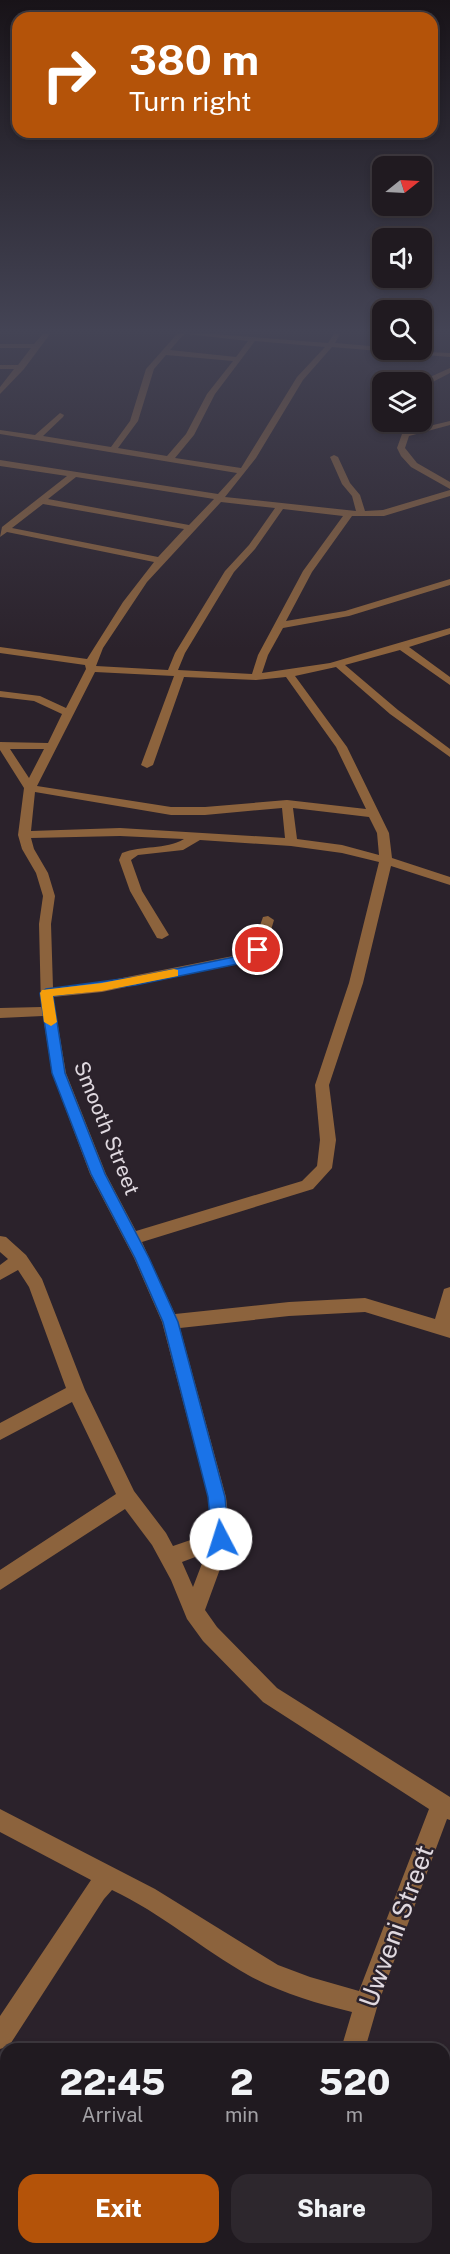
<!DOCTYPE html>
<style>
body{margin:0;font-family:"Public Sans",sans-serif;background:#2d272d;color:#f1f3f6;height:100vh;display:flex;flex-direction:column;font-size:22px;white-space:nowrap}
*{box-sizing:border-box;margin:0}
p{font-size:20px;color:#a2a1a5}
.icon{flex:none;width:33px;height:33px;fill:none;stroke:currentColor;stroke-width:2;stroke-linecap:round;stroke-linejoin:round}
.map{position:relative;flex:1;overflow:hidden}
.sheet{position:absolute;left:0px;top:2043px;width:450px;height:212px;display:flex;flex-direction:column;background:#201a20;border-radius:18px 18px 0 0;box-shadow:0 3px 9px #0003,0 0 0 2px #3d383e}
.sheet>*{flex:none}
.banner{position:absolute;left:12px;top:12px;width:426px;height:126px;border-radius:18px;box-shadow:0 3px 9px #0003,0 0 0 2px #3d383e;background:#b45309;color:#fff;overflow:hidden}
.needle{width:39px;rotate:72deg}
.fabs{position:absolute;left:372px;top:156px;display:grid;gap:12px}
.fabs a{display:grid;place-items:center;width:60px;height:60px;border-radius:12px;background:#201a20;box-shadow:0 3px 9px #0003,0 0 0 2px #3d383e;font-size:30px}
.pin{position:absolute;display:grid;place-items:center;width:51px;height:51px;color:#fff;margin:-26px;border:3px solid #fff;border-radius:50%;box-shadow:0 2px 6px #0007}
.me{position:absolute;width:66px;margin:-33px;rotate:355deg;stroke-linejoin:round;filter:drop-shadow(0 0 4px #0008)}
.turn{display:flex;align-items:center;gap:21px;height:126px;padding:0 18px;font-size:27px}
.turn .icon{width:78px;height:78px;stroke-width:2.5}
.turn b{display:block;font-size:42px;line-height:51px}
.eta{display:flex;justify-content:space-evenly;align-items:center;height:102px;text-align:center}
.eta b{font-size:36px;font-weight:800;line-height:42px}
.cta{display:flex;gap:12px;margin-top:auto;padding:12px 18px}
.cta a{flex:1;height:69px;border-radius:18px;background:#b45309;color:#fff;font-size:24px;font-weight:800;line-height:69px;text-align:center}
.cta a+a{background:#2d272d;color:#f1f3f6}
.map>svg:first-child{display:block}
</style>
<div class="map">
<svg width="450" height="2254" viewBox="0 0 450 2254">
<rect width="100%" height="100%" fill="#2b222b"/>
<g fill="none" stroke-linecap="round" stroke-linejoin="round">
<path fill="#8c633d" fill-rule="evenodd" d="M43,334h7l-26,35 -24,25v-7l14,-18h-14v-4h18l13,-17h-31v-4h34z
M177,334h7l-14,16 66,7 12,-16 -61,-7h26l115,9 6,-9h6l-5,9 47,4v3l68,3v4l-118,-10 -29,33 -47,78 -31,39 131,14 -4,-15 -10,-12 -12,-27 4,-2 4,2 12,26 10,12 5,16 18,-1 67,-20v6l-66,20h-32l-40,56 -26,49 59,-10 105,-32v6l-101,31 -66,12 -15,27 -6,18 68,-10 120,-35v6l-41,13 41,30v8l-50,-35 -55,15 53,45 52,39v8l-60,-43 -54,-47 -41,9 52,71 42,86 3,25 58,19v8l-59,-19 -28,117 -34,102 7,55 -4,28 -19,21 -171,53 33,72 114,-12 76,-4 70,21 9,-30 6,-2v51l-85,-26 -76,4 -109,12 46,169 5,42 -26,71 12,17 60,61 173,109v23l-3,-1 -69,185 -13,45h-24l11,-37c-36,-9 -71,-19 -104,-37 -46,-26 -87,-62 -136,-85l-8,9 -95,147 -9,3v-33l91,-136 -91,-48v-23l155,80 123,76 32,12 49,14 70,-182 -166,-107 -60,-61 -16,-22 -16,-39 -19,-35 -27,-36 -125,81v-20l116,-76 -44,-92 -72,38v-17l66,-35 -37,-101 -11,-17 -18,10v-15l8,-6 -8,-7v-16l6,1 20,18 16,24 43,111 49,101 32,42 7,13 38,-13 -3,-36 -46,-175 -28,-64 -44,-84 -38,-101 -9,-57 -43,2v-10l41,-1 -2,-83 4,-28 -7,-23 -14,-24 -4,-14 6,-47 -24,-38v-8l48,1 14,-29 -28,-13 -34,-4v-6l40,5 26,12 20,-39 -1,-4 -85,-12v-6l87,12 36,-57 31,-40 -147,-30 -7,5 2,-10 65,-51 -67,-10v-6l218,34 19,-21 -237,-39v-4l35,5 25,-22 4,2 -1,2 -20,19 68,11 19,-26 16,-52zM255,341l70,6 -28,30 -56,91 -66,-10 19,-23 21,-41zM166,355l67,6 -26,33 -21,40 -19,22 -49,-8 20,-27 16,-52zM76,477l138,22 -25,26 -141,-26zM221,502l54,6 -26,37 -24,26 -50,82 -7,17 -72,-4 7,-18 44,-66zM43,504l141,25 -26,28 -146,-29zM283,509l60,7 -40,55 -45,84 -6,19 -74,-4 7,-17 49,-81 21,-23zM95,672l79,4 -33,89 6,3 6,-3 31,-88 72,3 30,-3 50,70 30,62 -79,-9 -82,7h-34l-134,-21zM10,749h34l-15,29zM35,792l136,23h34l77,-7 3,30 -165,-10 -89,3zM293,808l76,9 8,16 2,22 -37,-10 -45,-6zM120,836l64,3c-19,11 -42,6 -62,14l-3,7 11,31 27,47 5,1 7,-4 -27,-44 -11,-31 7,-5 45,-5 17,-10 91,6 51,7 37,9 -30,121 -34,102 5,55 -3,26 -15,15 -166,50 -30,-57 -40,-101 -13,-76 49,-5 150,-31 13,-11 9,-30 -6,-4 -5,1 -11,31 -9,6 -141,28 -49,6 -2,-64 4,-28 -7,-23 -14,-24 -3,-11zM206,1553l-13,34 -11,-25z
M450,368v5l-25,13h-3v-4h-3z
M379,398h3v17l-9,-10z
M450,421v4l-41,11 -4,12 12,15 33,19v7l-39,-22 -10,-11 -4,-8 5,-14 -11,-12h8l9,9z
M0,2187l6,3v27l-6,-3z
M54,2248h31l2,6h-31z
M285,2248h26l-1,6h-26z"/>
</g>
<linearGradient id="sky" x2="0" y2="1"><stop stop-color="#181318"/><stop offset="0.51" stop-color="#445"/><stop offset="1" stop-color="#445" stop-opacity="0"/></linearGradient>
<rect width="450" height="649" fill="url(#sky)"/>
<path fill="#1a73e8" stroke="#114b97" stroke-width="1.5" d="M258,946l6,4 -17,12 -111,23 -83,11 12,77 40,101 44,84 29,64 47,175 4,42 -2,6 -6,3 -6,-3 -3,-6 -4,-42 -45,-175 -28,-64 -44,-84 -39,-101 -12,-80 6,-4 90,-12 108,-22z"/>
<path fill="#f59e0b" d="M174,969l4,1v6l-76,15 -49,5 4,26 -6,4 -7,-4 -4,-29 2,-3 60,-7z"/>
<g text-anchor="middle" dominant-baseline="central" stroke-width="5" stroke-linejoin="round" paint-order="stroke">
<g font-size="21" fill="#e0d9e0" stroke="#2b222b">
<text transform="translate(107 1128) rotate(68)">Smooth Street</text>
</g>
<g font-size="26" fill="#e0d9e0" stroke="#2b222b">
<text transform="translate(396 1926) rotate(-70)">Uwveni Street</text>
</g>
</g>
</svg>
<div class="fabs">
<a><svg class="needle" viewBox="-14 -14 28 28"><path d="M0-13l5 13h-10z" fill="#e53935"/><path d="M0 13l5-13h-10z" fill="#a2a1a5"/></svg></a>
<a><svg class="icon" aria-label="sound" viewBox="0 0 24 24"><path d="M4 9h4l5-4v14l-5-4H4zM17 9q2 3 0 6"/></svg></a>
<a><svg class="icon" aria-label="search" viewBox="0 0 24 24"><circle cx="10" cy="10" r="6"/><path d="M15 15l6 6"/></svg></a>
<a><svg class="icon" aria-label="layers" viewBox="0 0 24 24"><path d="M12 4l9 5-9 5-9-5zM3 14l9 5 9-5"/></svg></a>
</div>
<div class="pin" style="left:258px;top:950px;background:#d93025"><svg class="icon" aria-label="arrive" viewBox="0 0 24 24"><path d="M6 21V4h12l-3 4 3 4H6"/></svg></div>
<svg class="me" style="left:221px;top:1539px" viewBox="-20 -20 40 40"><circle r="19" fill="#fff"/><path d="M0-13L10 11 0 6-10 11z" fill="#1a73e8"/></svg>
<div class="banner">
<div class="turn"><svg class="icon" aria-label="right" viewBox="0 0 24 24"><path d="M7 20v-9h11M14 6l5 5-5 5"/></svg><div><b>380 m</b>Turn right</div></div>
</div>
<section class="sheet">
<div class="eta">
<div><b>22:45</b><p>Arrival</p></div>
<div><b>2</b><p>min</p></div>
<div><b>520</b><p>m</p></div>
</div>
<div class="cta"><a>Exit</a><a>Share</a></div>
</section>
</div>
